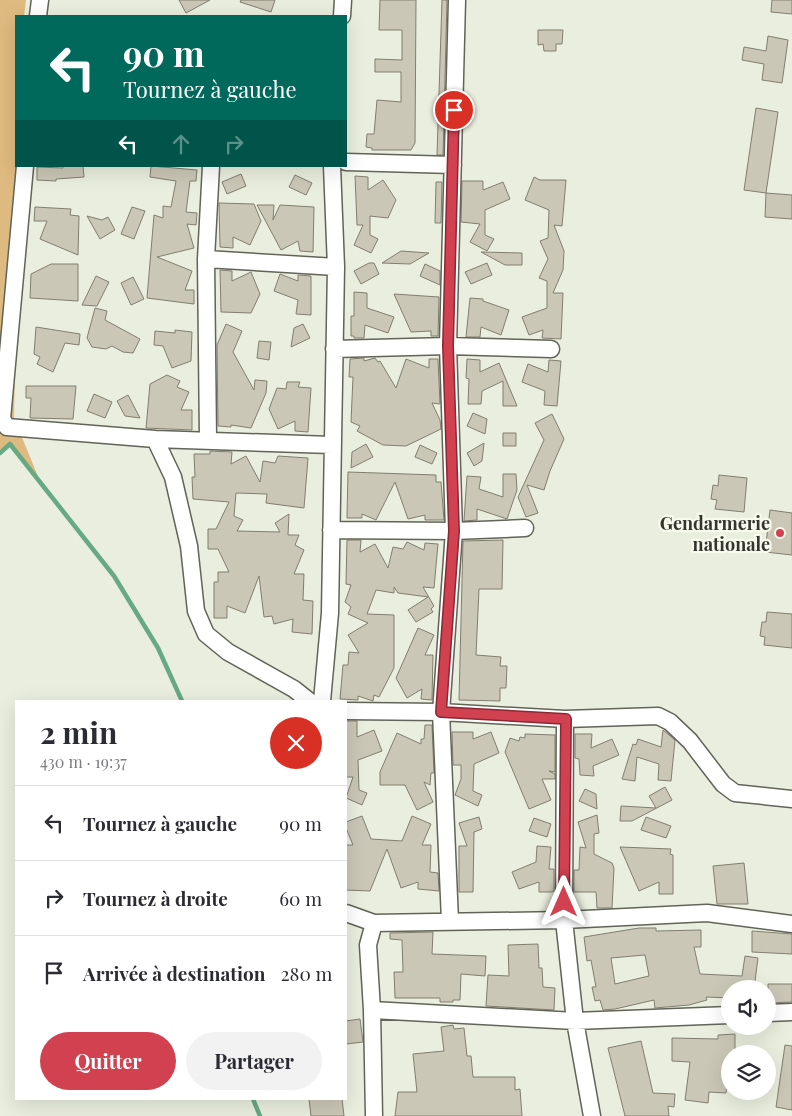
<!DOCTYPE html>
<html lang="fr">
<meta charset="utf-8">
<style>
body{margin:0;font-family:"Playfair Display",serif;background:#f2f2f3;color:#2b2b33;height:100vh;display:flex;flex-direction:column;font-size:19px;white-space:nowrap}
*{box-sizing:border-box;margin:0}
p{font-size:16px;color:#7c7c81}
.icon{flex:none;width:28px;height:28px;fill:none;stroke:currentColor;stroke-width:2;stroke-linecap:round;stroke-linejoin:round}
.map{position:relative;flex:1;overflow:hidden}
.panel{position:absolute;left:15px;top:700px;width:332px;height:400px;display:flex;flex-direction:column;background:#fff;border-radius:0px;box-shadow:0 5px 20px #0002}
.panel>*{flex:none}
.banner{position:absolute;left:15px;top:15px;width:332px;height:152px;border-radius:0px;box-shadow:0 5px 20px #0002;background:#00695c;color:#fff;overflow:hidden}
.fabs{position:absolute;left:721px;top:980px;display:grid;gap:10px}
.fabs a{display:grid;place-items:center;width:55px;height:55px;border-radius:50%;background:#fff;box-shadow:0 5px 20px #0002;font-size:25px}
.pin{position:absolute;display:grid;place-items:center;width:42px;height:42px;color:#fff;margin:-21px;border:2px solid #fff;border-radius:50%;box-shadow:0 1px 5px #0007}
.me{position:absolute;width:55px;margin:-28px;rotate:0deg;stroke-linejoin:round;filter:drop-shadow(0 0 4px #0008)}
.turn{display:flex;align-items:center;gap:18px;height:105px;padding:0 25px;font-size:22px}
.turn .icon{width:65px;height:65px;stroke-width:2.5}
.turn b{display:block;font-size:35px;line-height:42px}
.lanes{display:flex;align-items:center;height:48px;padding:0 25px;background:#0003;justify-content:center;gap:25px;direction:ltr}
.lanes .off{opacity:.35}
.round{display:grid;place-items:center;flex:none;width:52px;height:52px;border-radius:26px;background:#f2f2f3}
.headline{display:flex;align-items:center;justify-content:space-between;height:85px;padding:0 25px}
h1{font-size:30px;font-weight:700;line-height:38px}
.primary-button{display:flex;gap:10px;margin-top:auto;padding:10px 25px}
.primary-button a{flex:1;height:58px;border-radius:30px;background:#d14150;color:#fff;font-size:20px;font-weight:700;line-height:58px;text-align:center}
.primary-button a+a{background:#f2f2f3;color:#2b2b33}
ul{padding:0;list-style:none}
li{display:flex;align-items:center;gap:15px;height:75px;padding:0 25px;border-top:1px solid #e1e1e2}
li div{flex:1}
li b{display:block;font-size:19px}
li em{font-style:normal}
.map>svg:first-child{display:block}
</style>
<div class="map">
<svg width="792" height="1116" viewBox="0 0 792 1116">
<rect width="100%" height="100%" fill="#eaeede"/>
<path fill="#dfba80" d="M0,0h26l-2,16h-8v150h3l-5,252 30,73 -33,-47 -11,9z"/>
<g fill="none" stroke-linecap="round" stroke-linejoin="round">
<path stroke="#66a982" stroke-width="4.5" d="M0,453l10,-9 104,132 44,72 24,53
M253,1099l7,17"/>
</g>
<path fill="#cbc7b7" stroke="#817e6f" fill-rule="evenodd" d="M179,0h31l-24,13z
M241,0h34l-4,12 -31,-10z
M380,0h36l-1,143 -4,7h-39v-2l-6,-1 1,-13h7l3,-34 24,2v-30h-26v-13l27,1v-30h-23z
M442,0h5l-4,155h-6z
M772,0h20v14l-21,-2z
M538,30h25l-1,14h-6v7h-12l-1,-7 -5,1z
M768,36l20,4 -6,43 -20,-3 2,-16 -22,-4 2,-13 22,4z
M756,108l22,4 -12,81 -22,-3z
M63,166h20l1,11 -28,2v2l-19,-1v-13l26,1z
M151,166l46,4 -1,11h-6l-4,31 11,1 -1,12 -9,-1 7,24 -37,9 35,14 -7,19h9v14l-47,-6 7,-83 9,3v-12l8,1 5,-26 -26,-4z
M241,174l5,12 -19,8 -5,-12z
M295,175l17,8 -6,12 -17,-8z
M355,176l13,1v13l15,-10 13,20 -8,18 -18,-2v19l8,4 -7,14 -17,-8 9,-20h-6z
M534,177l6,3h26l-4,46 -8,-1 10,26 -1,19 -10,23h10l-2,46 -19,-1 1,-8 -14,5 -7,-18 25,-9v-27l-8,-3 9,-19 -8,-18 8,-3 1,-28 -24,-10z
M462,181h21v9l20,-8 7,17 -25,11v25l9,4 -7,12 -17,-9 10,-18 -19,-2z
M436,182h6l-1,41h-6z
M766,193l26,2v24l-27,-2z
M219,203l35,1 7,17 -11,24 -17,-8v11l-13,-1z
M257,205h17l-1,15 7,-15 34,2 -1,45 -13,-1 -2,-10 -17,9z
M35,207l36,2 -1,6 9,1 -1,39 -38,-16 7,-18h-13z
M132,207l13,4 -11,28 -13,-5z
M87,216l15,4 6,-3 7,13 -15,9z
M401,251l28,2 -19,11 -28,-1z
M481,252l41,1v12h-17z
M369,263h5l5,11 -18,10 -7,-13z
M487,263l5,12 -21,9 -6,-12z
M51,264h27v37l-48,-3 1,-24z
M425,264l15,7v14l-20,-9z
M220,270l12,1v10l19,-9 9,22 -9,19 -30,-1z
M280,274l18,7v-6l13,1v39l-15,-1 2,-14 -24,-9z
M96,276l13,6 -12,24 -15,-1z
M133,277l11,22 -13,6 -10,-22z
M354,292l13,1v15l27,9 -6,16 -23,-8 -1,13h-10v-2h-3v-20h3z
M394,294l45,3 -1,39h-7v-5l-20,1z
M470,298l13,1v2l26,9 -8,25 -20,-8 -1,10h-14z
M95,308l12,3 -2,9 35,19 -7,14 -10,-1 -11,-6 -6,3 -14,-2 -5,-9z
M226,324l16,7 -9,21 21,38 1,-10 12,1 -1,12 -15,35 -20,-3v2l-13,-1 -1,-81z
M303,324l7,14 -19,9 3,-19z
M36,327l44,7 -1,11 -14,-2 -12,29 -16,-8 3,-7 -6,-3z
M175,330l17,2 -1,29 -19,7 -9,-22 -9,-1 1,-14 20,2z
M259,341l12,1 -2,18 -12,-2z
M364,358v3l11,-3 3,4 2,-1 16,27 10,-29 23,9v-9h9l2,45 -8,-1 8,17 1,9 -35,17 -23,-1 -26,-14 3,-5 -9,-4 2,-45h-4l1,-18z
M467,359l13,1v12l19,-9 18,43h-14v-25l-21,10 -1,13h-13l1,-25 -3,-1z
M549,360l12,1 -4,45 -13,-1 1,-14 -23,-9 6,-18 20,8z
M167,375l13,6 -3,6 12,5 -8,18h11v20l-46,-2 4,-44z
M287,382h13l-2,5 13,1 -3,44 -13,-1v-10l-17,8 -9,-20 8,-21 9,1z
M26,386h50l-3,33 -43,-1 1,-20h-5z
M94,394l18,8 -7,16 -18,-7z
M128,395l12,23 -15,-2 -8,-15z
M473,413l14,6 -2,15 -18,-8z
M552,414l12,25 -14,32 -6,19 -17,-5 11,28 -12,4 -8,-20 26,-57 -9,-17z
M503,433h13v13h-13z
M484,443l-2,18 -8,5 -7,-13z
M366,444l7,13 -22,11 1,-16z
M420,445l17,8 -5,11 -17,-7z
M210,451l22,1 -1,12 15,-8 14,26 3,-21 12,2 3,-7 30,2 -4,50 -38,-5 1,-9 -31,-1 -2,23 9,4 -6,11 43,1 -5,-9 14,-9 -1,21h11l-4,10 9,5 -10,24h10l-1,26 10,1 -1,33 -20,-2 1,-13 -19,5 -2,-8 -8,1 -5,-41 -14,37 -18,-7v12h-13v-36h4v-10h11l-11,-23h-10v-20h8l13,-27 -36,-3 -1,-22h3l-1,-23h16z
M348,472l88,3v7h5l3,38h-19v-5l-17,4 -13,-37 -19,38 -14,-6v4h-15z
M503,474h13l1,16 -10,29 -30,-10v11l-13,1 3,-45 14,1 -2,12 24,8z
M719,475l28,3 -3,34 -29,-3 2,-9 -6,-1 2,-14 5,1z
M770,510l22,3v42l-27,-3z
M347,540h14l-1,12 15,-8 13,24 5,-21 10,2 4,-7 17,8 1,-7 13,1 -4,44 -11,-1 11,19 -3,3 2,3 -17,10 -8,-12 20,-13 -30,-4 -4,-6v6l-18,-3 -9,24 27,1v53l-15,29 -5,-2 -1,6 -15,-5v4l-18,-1 3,-34h5l1,-13 10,1 -11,-18 20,-12 -20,-9 3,-7 -6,-5 6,-17 -5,-1z
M503,540l-1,49h-23l-3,66 25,2 -1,9h7l-1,22h-6v13l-41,-1 4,-159z
M767,612l25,2v34l-28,-3 1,-8 -5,-1 2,-14h4z
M418,628l16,7 -9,20h8l-1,45 -11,-1 1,-10 -15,9 -11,-20z
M346,721h11v16l17,-7 8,21 -24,9 1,30 8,3 -5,12 -16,-7 7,-21h-7z
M425,725h7l2,48h-3l-1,12 -6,-3 9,20 -16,8 -12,-25h-25v-13l17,-39 24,11v-5h3z
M663,730l12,10 -4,41 -13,-1 1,-16 -22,-7 -2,24 -13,-2 11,-35 3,1 2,-6 23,8z
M452,732h21v7l18,-7 8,21 -25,11 -1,27 9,4 -4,11 -23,-11 6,-16v-14h-8z
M525,734l30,1v37l-6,-1 6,3v5h-13l9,21 -22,9 -24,-57 5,-14 9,3 1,-4 5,1z
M575,734h17l-1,14 21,-9 7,16 -26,11 1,10 -14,-1 -1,-16 -4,-1z
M665,787l7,13 -40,21h-12l1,-15 35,2 -7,-12z
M585,789l11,5 1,15 -18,-8z
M597,815l2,18 -5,1v20l18,9 2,5 -2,40h-15l-1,-16h-22v-22h5l1,-23 6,1 -8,-26z
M362,816l9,23 31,2 10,-25 19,8 -9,21h9l-1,27 8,1 1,18 -21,-2v-7l-17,6 -14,-39 -17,42 -24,-1v-45h7l-7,-17v-6z
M479,817l3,12 -8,3 -1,60h-14v-46h8l-8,-23z
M646,817l25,9 -5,12 -25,-8z
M534,818l17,6 -4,13 -18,-6z
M537,846l14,1 -2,22h5v22l-2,1h-13v-10l-20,7 -7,-17 24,-10z
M620,847l51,2 -1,5 3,1v39h-14v-12l-20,9z
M744,863l4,41h-31l-4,-38z
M639,928h17v3l45,-1v17h-7l6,27 42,2 3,-20 13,2 -4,31h-24v9l-24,-1 1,3 -18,5 -34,3 -1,-8 -39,9 -12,1 -3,-10 -5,1 -3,-14h4l-5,-27 -4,1 -3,-24zM645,955l4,21 -34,8 -4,-26z
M752,931l40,3v20l-40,-2z
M433,932l-1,22 54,2 -1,20 -24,-2 -1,26h-7v2h-13v-4h-45l-1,-26h9l-1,-32 -12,-1v-6z
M538,944l1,24h3l1,19 12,1 -1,22 -68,-4 2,-31 21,1 -1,-31z
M768,984h24v18l-24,1z
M360,1019l3,23 -17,2v-23z
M453,1025l1,4 10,-1 3,28h4l2,21h42v13l5,-1 2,27h-127l3,-24h19l-4,-38 31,-3 -3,-24z
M735,1034v20h-5l-4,39 -17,-1 -1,11 -23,-3 5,-38 -18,-1v-23l46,1v-4z
M641,1041l12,52 22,1 -1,13 -6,-1 1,10h-44l-17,-68z
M785,1045l7,1v64l-16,-3z
M309,1099h33l2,17h-33z"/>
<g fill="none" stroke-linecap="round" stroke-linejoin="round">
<defs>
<path id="street" d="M38,16l2,-16
M342,16l1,-16
M346,162l107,3
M25,166l-23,253 5,8 148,12 18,38 16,69 7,65 10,23 22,18 66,37 15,12
M206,259l130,8
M334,349l114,-3 103,3
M155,439l176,6
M208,440l-2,-181 5,-93
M331,530l123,1 71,-3
M322,701l8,-88 6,-346 -4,-101
M346,711l95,1 124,7 93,-3 12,6 20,19 33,43 12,9 57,6
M565,719l-1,201 11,101 17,95
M346,913l28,10 190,-3 143,-7 85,11
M450,921l-9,-209 13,-181 -6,-185 9,-346
M372,1010l203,11 155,-6
M768,1013l24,-1
M374,1116l-2,-106 -4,-65 6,-22"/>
</defs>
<use href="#street" stroke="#616456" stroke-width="19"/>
<use href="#street" stroke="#fff" stroke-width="16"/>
</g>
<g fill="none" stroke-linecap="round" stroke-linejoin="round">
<defs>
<path id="route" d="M454,110l-6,236 6,185 -13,181 125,7 -2,183"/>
</defs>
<use href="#route" stroke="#882a34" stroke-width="12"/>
<use href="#route" stroke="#d14150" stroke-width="9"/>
</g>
<circle fill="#d14150" stroke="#f8fbeb" stroke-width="2" cx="780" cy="533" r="5"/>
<g text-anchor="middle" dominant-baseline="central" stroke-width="4.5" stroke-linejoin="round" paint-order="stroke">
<g font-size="18" font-weight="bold" fill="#34352f" stroke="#f8fbeb" text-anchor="end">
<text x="770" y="523">Gendarmerie<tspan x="770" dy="21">nationale</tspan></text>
</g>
</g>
</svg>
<div class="fabs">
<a><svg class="icon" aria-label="sound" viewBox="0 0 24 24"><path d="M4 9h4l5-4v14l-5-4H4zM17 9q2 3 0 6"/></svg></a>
<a><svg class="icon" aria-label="layers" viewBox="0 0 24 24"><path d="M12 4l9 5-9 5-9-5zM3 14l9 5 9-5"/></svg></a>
</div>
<div class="pin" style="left:454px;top:110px;background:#d93025"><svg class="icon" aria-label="arrive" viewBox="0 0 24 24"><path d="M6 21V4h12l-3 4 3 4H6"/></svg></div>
<svg class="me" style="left:564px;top:902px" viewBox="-20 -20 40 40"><path d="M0-17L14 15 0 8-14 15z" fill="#d14150" stroke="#fff" stroke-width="4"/></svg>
<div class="banner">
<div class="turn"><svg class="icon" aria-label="left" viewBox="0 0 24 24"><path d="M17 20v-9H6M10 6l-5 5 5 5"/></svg><div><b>90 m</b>Tournez à gauche</div></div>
<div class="lanes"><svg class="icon" aria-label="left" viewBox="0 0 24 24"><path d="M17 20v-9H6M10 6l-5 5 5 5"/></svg><svg class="icon off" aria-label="ahead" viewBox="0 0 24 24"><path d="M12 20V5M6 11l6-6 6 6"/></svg><svg class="icon off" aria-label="right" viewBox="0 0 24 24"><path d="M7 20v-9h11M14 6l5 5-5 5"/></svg></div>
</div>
<section class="panel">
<div class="headline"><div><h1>2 min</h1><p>430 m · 19:37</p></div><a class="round" style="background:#d93025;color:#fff"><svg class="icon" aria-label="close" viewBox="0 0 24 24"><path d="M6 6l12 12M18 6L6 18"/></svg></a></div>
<ul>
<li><svg class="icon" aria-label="left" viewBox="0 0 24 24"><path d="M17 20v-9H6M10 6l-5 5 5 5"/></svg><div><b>Tournez à gauche</b></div><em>90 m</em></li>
<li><svg class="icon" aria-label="right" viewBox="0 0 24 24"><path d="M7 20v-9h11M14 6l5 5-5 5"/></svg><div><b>Tournez à droite</b></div><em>60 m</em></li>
<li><svg class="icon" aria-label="arrive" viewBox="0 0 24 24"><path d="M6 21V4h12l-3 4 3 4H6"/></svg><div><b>Arrivée à destination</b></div><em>280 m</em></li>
</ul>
<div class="primary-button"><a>Quitter</a><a>Partager</a></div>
</section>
</div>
